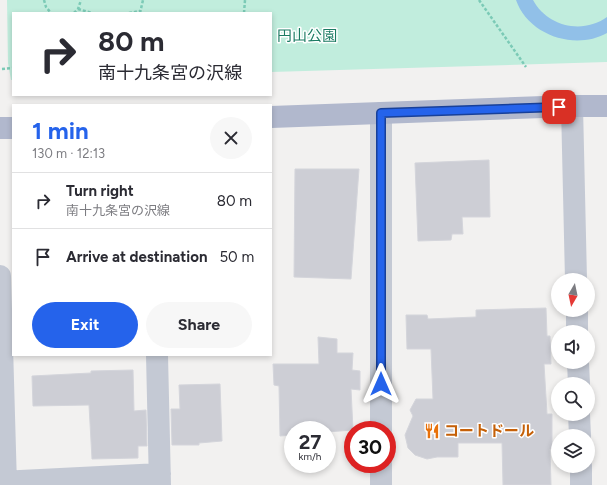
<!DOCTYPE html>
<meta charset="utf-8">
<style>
body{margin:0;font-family:Figtree,"Noto Sans JP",sans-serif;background:#f7f7f7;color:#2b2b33;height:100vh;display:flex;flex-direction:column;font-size:15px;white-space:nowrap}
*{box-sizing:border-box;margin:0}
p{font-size:13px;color:#7c7c81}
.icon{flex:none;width:22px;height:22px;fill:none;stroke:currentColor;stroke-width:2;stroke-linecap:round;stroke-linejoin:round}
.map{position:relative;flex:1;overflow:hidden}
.details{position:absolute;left:12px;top:104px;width:260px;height:252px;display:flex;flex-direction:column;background:#fff;border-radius:0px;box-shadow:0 2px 6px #0003}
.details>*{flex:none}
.banner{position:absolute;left:12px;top:12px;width:260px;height:84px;border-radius:0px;box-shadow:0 2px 6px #0003;background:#fff;color:#2b2b33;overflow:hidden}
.needle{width:26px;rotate:189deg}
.tools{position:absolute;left:551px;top:273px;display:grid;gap:8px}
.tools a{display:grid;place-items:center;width:44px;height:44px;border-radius:50%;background:#fff;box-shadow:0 2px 6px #0003;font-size:20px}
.speed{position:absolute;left:284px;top:421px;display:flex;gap:8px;font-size:20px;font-weight:700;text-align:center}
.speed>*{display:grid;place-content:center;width:52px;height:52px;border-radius:50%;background:#fff;box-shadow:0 2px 6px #0003;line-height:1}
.speed small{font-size:10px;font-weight:400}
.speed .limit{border:6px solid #d22;background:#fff;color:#111}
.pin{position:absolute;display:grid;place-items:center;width:34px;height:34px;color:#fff;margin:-17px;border-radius:8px;box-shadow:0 2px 6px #0006}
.me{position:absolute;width:44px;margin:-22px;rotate:0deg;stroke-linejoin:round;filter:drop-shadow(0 0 3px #0008)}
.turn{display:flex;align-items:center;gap:14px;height:84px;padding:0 20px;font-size:18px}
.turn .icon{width:52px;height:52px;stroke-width:2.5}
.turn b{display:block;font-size:28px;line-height:34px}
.round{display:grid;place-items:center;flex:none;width:42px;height:42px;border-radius:21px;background:#f7f7f7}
.summary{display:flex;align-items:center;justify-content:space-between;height:68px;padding:0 20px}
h1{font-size:24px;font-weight:700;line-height:30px;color:#2563eb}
.cta{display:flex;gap:8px;margin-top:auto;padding:8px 20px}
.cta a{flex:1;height:46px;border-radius:24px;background:#2563eb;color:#fff;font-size:16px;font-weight:700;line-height:46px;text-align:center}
.cta a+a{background:#f7f7f7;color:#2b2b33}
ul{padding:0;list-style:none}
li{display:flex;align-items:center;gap:12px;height:56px;padding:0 20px;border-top:1px solid #e1e1e2}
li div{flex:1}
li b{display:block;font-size:15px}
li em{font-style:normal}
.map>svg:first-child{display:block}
</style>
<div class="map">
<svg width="607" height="485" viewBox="0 0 607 485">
<rect width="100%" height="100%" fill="#f2f1f0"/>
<path fill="#c1eddd" d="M7,0h600v62l-336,10v-59h-258v67h-2l-3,-17z"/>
<path fill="#91c0e8" d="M516,0h17c14,26 49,35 74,17v16c-32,18 -79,2 -91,-33z"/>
<path fill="#cdced5" stroke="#d4d5db" d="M489,160l1,57h-28l1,17h-11l-1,6 -33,1 -3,-78z
M295,169h64l-8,110 -57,-2z
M546,308l1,28h3l1,28h-7l3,50h5v35h-2l1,36h-48l-1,-42h-44v14h-21l-10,2 -12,-4 -7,-7 -3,-13 8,-19 -3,-6 6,-11h17l-2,-50h-24l-1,-34h21l1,4 48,-2v-7z
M318,337l19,2v14h16l-1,17 8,1v19l-9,-1 2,41 -26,2v-2h-34v5l-13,1 -1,-50 -5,-1 -1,-21h46z
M133,370l1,41 12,-1 1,36h-9v12l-46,1 -3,-54 -56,1 -1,-30 59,-3v-2z
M220,384l2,57 -23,2v2h-27l-1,-36h9l-1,-24z"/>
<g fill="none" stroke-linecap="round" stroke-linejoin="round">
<path stroke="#7bcab6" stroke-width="2.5" stroke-dasharray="3 2" stroke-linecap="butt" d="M44,0l2,7 5,6
M479,0l47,67
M78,9l14,4
M74,13l4,-4 3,-9
M129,13l11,-2
M140,13l3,-13
M244,13l1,-13
M2,69l11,-1"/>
<path stroke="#c4c9d4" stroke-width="22" d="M572,106l4,174
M0,276l6,209
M577,310v22
M157,355l3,130
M578,362l1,22
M579,414l1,22
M381,430v-317
M381,464v21
M581,466v19
M0,482l160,-8"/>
<path stroke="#b1b8cd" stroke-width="22" d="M271,117l301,-11h35
M0,128h13"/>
</g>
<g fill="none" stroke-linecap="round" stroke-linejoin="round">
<defs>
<path id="route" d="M381,384v-271l178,-6"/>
</defs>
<use href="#route" stroke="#184099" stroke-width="10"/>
<use href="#route" stroke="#2563eb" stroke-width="7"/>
</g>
<defs>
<symbol id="restaurant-bare" viewBox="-9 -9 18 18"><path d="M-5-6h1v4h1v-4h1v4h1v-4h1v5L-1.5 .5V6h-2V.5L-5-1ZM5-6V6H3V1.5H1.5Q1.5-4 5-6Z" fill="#e8710a" stroke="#fff" stroke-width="2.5" paint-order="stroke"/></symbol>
</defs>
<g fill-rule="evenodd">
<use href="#restaurant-bare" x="421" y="420" width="22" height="22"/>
</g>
<g text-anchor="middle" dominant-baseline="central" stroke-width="3" stroke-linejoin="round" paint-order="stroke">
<g font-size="15" fill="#1c7b63" stroke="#fff">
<text x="307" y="36">円山公園</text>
</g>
<g font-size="15" font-weight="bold" fill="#c56008" stroke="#fff" text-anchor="start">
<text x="444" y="431">コートドール</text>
</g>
</g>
</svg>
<div class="tools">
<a><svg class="needle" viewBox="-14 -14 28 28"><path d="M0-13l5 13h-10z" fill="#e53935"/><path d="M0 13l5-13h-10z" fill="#7c7c81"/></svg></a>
<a><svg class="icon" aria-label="sound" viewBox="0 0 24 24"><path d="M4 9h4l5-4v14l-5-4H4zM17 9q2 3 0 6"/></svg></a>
<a><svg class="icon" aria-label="search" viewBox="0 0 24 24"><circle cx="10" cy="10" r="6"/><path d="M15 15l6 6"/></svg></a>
<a><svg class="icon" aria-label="layers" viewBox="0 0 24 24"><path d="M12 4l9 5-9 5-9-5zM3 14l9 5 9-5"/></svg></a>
</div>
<div class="speed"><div>27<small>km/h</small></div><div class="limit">30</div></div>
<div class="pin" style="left:559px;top:107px;background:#d93025"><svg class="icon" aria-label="arrive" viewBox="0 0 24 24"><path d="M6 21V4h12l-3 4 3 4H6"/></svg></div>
<svg class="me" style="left:381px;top:384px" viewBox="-20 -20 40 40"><path d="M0-17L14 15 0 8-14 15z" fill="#2563eb" stroke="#fff" stroke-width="4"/></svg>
<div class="banner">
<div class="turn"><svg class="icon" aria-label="right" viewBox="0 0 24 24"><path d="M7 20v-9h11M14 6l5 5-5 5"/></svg><div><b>80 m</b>南十九条宮の沢線</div></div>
</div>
<section class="details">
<div class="summary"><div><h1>1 min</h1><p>130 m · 12:13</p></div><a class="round"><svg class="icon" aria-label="close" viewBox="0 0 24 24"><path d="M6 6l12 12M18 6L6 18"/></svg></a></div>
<ul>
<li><svg class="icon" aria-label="right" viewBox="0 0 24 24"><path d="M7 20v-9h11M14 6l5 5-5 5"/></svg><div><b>Turn right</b><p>南十九条宮の沢線</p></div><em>80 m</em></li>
<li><svg class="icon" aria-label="arrive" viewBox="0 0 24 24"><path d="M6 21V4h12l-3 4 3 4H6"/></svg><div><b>Arrive at destination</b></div><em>50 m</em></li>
</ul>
<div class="cta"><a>Exit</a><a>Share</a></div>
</section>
</div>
